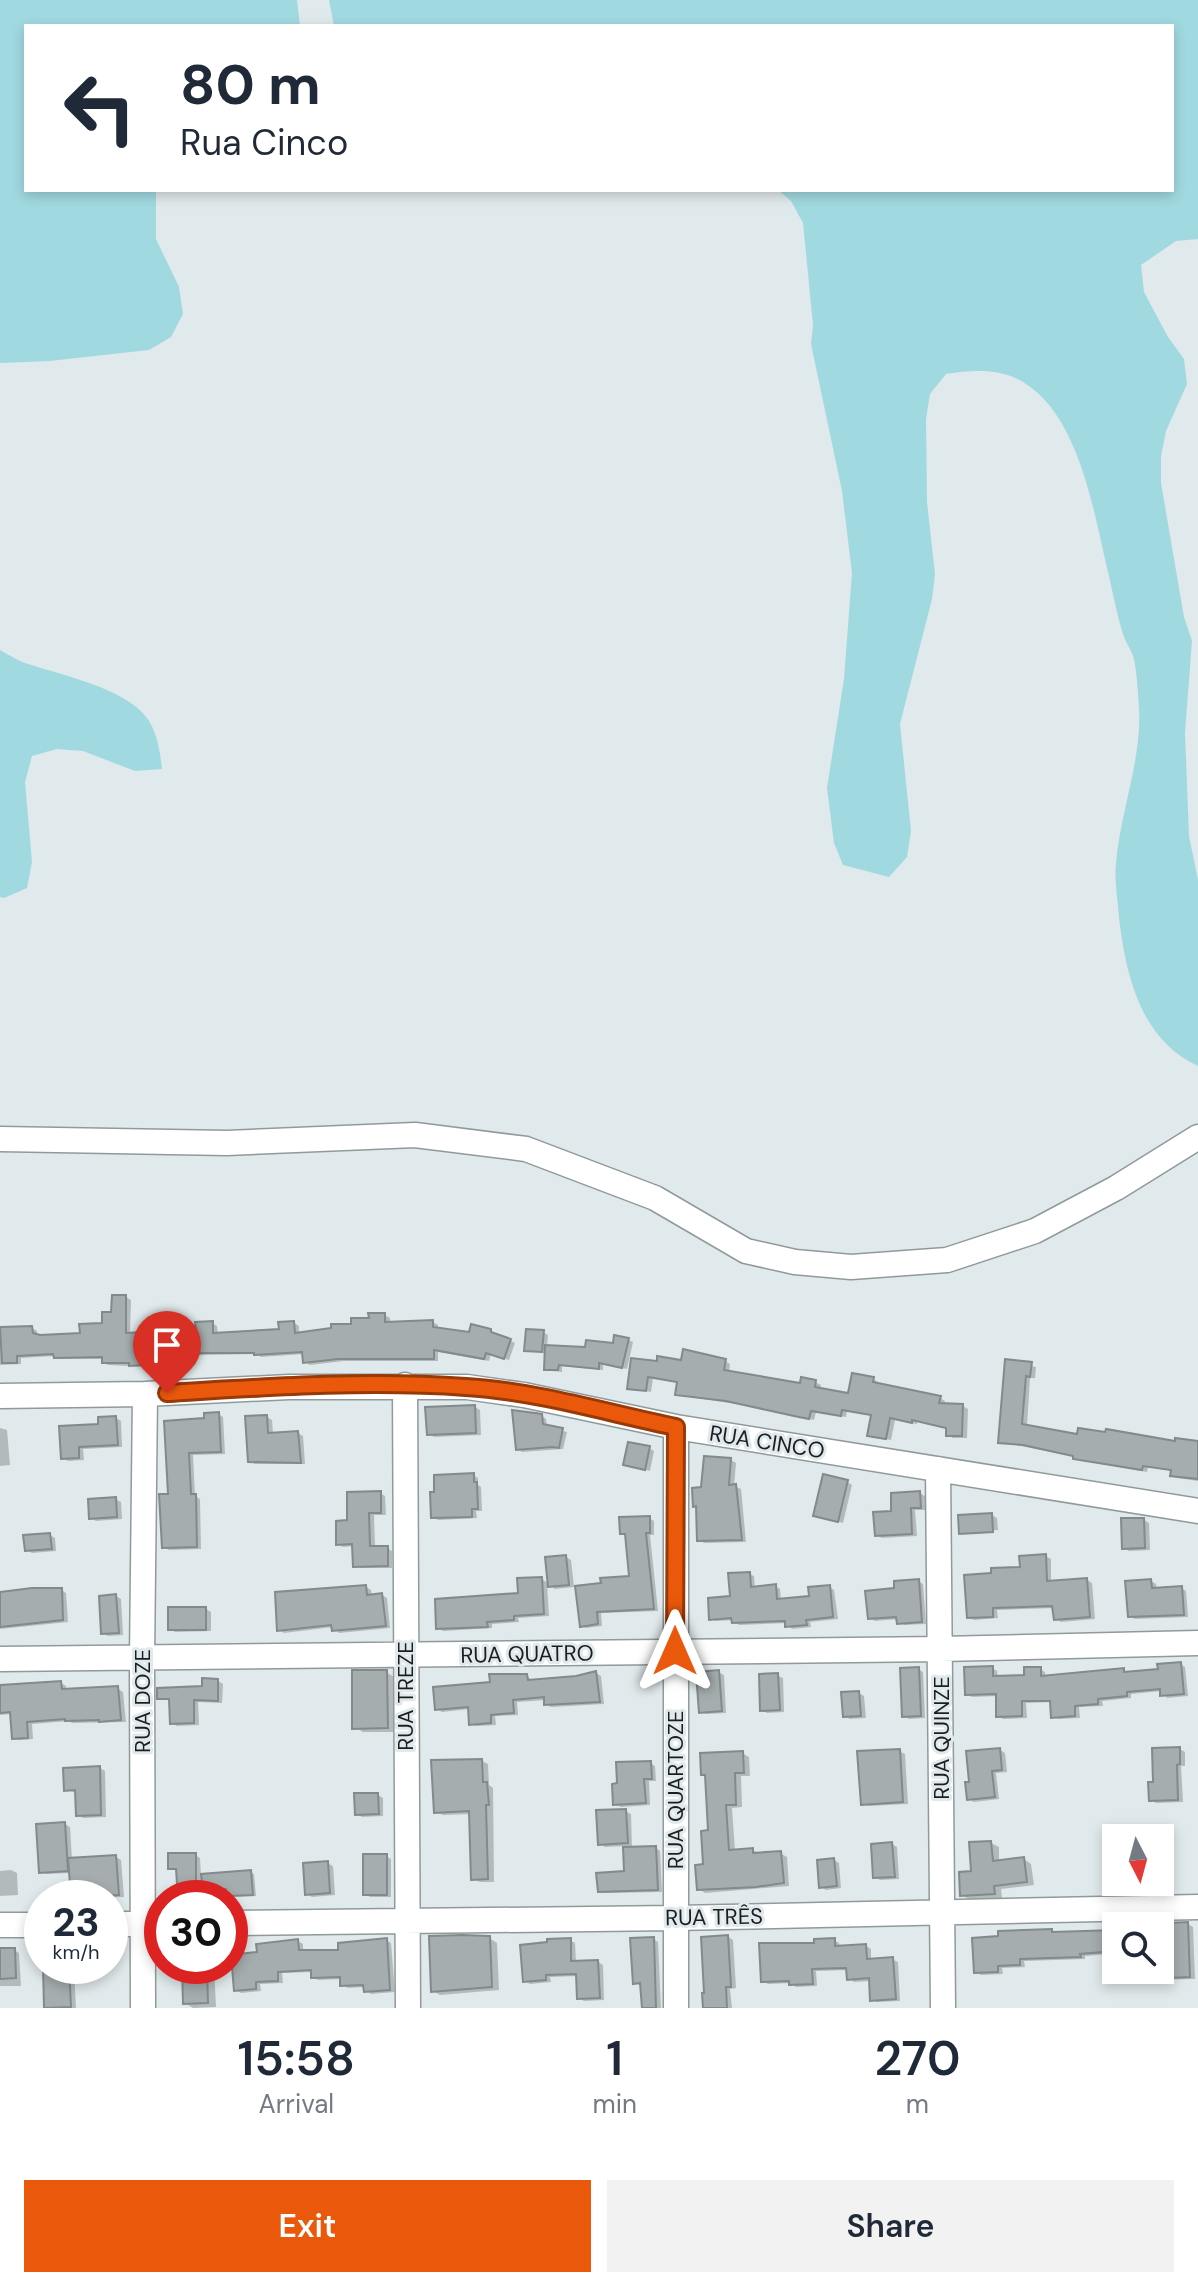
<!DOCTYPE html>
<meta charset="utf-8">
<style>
body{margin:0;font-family:"DM Sans",sans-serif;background:#f2f2f3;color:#1f2937;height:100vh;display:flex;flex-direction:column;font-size:30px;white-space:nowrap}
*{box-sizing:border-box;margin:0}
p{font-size:26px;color:#747a83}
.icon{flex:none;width:44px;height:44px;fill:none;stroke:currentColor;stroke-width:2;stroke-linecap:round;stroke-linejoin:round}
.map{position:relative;height:2008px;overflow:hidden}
.drawer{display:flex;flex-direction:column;background:#fff;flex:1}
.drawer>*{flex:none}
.guide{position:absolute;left:24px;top:24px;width:1150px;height:168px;border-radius:0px;box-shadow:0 4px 12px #0003;background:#fff;color:#1f2937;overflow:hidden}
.needle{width:52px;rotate:174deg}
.controls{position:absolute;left:1102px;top:1824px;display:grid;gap:16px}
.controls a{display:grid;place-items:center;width:72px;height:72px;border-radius:0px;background:#fff;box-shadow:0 4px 12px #0003;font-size:40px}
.speed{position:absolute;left:24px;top:1880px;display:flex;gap:16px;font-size:40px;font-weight:700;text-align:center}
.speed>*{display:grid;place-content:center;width:104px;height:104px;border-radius:50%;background:#fff;box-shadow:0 4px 12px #0003;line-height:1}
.speed small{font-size:20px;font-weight:400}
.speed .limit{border:12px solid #d22;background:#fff;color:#111}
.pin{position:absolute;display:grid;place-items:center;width:68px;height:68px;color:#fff;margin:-82px -34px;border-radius:50% 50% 50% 0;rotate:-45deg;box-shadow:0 0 8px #0007}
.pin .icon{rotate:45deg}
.me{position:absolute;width:88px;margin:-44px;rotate:0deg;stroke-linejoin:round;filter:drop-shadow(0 0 6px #0008)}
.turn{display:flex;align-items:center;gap:28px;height:168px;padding:0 24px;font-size:36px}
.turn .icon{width:104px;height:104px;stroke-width:2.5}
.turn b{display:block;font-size:56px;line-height:68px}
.eta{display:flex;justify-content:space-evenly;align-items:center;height:136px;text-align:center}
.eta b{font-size:48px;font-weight:600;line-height:56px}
.primary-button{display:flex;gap:16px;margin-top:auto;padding:16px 24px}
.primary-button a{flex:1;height:92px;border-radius:0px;background:#ea580c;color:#fff;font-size:32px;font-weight:600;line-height:92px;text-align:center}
.primary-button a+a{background:#f2f2f3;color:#1f2937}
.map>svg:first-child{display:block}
</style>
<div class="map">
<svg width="1198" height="2008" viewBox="0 0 1198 2008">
<rect width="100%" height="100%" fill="#e0e9eb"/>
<path fill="#a1d9e1" d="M0,0h297l3,26h-274v164h130v49l23,48 4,27 -12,23 -22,13 -99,11 -50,2z
M329,0h869v239l-22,2 -35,24 3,27 24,45 16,22 3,25 -21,47 -5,25v27l23,134 8,24 -7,92 4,103 9,44v186c-57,-26 -72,-90 -79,-148 -1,-18 -5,-36 -3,-54 4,-52 26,-104 23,-156 -1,-16 -2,-34 -5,-49 -2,-7 -7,-15 -10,-22 -7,-21 -11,-44 -16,-65 -14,-58 -28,-156 -85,-190 -23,-14 -51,-12 -77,-8l-16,20 -4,25 1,83 8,72 -3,25 -32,125 11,107 -4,26 -18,20 -46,-12 -9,-22 -7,-55 17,-109 8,-106 -10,-82 -31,-147 2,-19 -10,-102 -12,-22 -13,-11h394v-164h-838z
M0,650c9,5 18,11 28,14 33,11 102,25 121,57 9,15 11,31 13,48l-27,2 -52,-20 -26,-2 -25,7 -7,26 7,80 -5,26 -23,10 -4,-1z"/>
<path fill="#0003" d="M126,1297l5,3 -1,35 68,-4 14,-8 5,3 1,9 63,-4 13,-8 5,3v8l54,-8 32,-11 5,3v6l43,-2 5,3v4l33,5 19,-3 25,12 -6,17 -18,-6 -2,7 -51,-9v9h-94l-34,4 -5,-3 -1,-8 -43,3 -4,-3 -53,1 -55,5v7l-41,-2 -4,-3v-3h-44l-6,-3 -33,2v6l-21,1v-30l32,-7 5,3v5l45,-1 22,-10z
M543,1332l5,3 -1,12 40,2 42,-9 4,2 -6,27 -24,-5v6l-41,-4v6l-11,-1 -4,-2v-15l-21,-4z
M725,1361l5,3 -1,9 72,13 14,-4 6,3 -1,5 29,5 24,-16 5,3v3l62,13 5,3 -1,4 19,1 5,3 -1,29h-14l-5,-3v-6l-31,-8v3l-22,-4 -4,20 -22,-5 4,-19 -26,-5 -1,6 -30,-5 -2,8 -65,-14 -66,-10 -5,-2 1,-11 -26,-5 -2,14 -21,-4 28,-25z
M1007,1362l29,5 -1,11h-5l-3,48 51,11 120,8v36l-21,-3 -5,-3 1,-4 -25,-4 -1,5 -67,-12 -5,-3 -74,-15z
M475,1407l5,3 1,25 -47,2 -5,-3z
M218,1414l5,3 2,37 -32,1 2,41 5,3 1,50 -32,1 -5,-3 6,-51 -3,-74 39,-2z
M542,1416l4,3 1,8 20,5 -4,17 -41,3 -4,-3z
M267,1417l5,3 1,14 25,-1 5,3 2,28h-50l-5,-3z
M116,1418l5,3 1,26 -39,2 1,11 -16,1 -5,-3 38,-32z
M0,1428l7,2 3,35 -10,1z
M649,1448l5,3 -4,20 -25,-7z
M731,1460l5,3 -2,23 7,3 5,53 -42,1 -5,-3 4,-51z
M473,1475l5,3v7l3,2 1,24h-6l1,7 -39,2 -5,-3z
M847,1482l5,3 -9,38 -28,-8z
M380,1493l5,3 1,19h-12l1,33h12l5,3v17h-32l-5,-3 -1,-19 -11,1 -5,-3 11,-22z
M919,1493l6,3v14h-10l2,26 -35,2 -6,-3 17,-22z
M115,1499l6,3 1,17 -26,2 -5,-3z
M992,1515l5,3 1,12 -37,3z
M649,1518l5,3v14h-4l8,76 -57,2 1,13 -16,2 -5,-3 22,-40 28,-7 -4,-42 -5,-3z
M1144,1520l5,3 1,27 -21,1 -5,-3z
M50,1535l5,3 1,13 -24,2 -5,-3z
M1045,1556l6,3v24l36,-3 5,3 3,36 -34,3 -5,-3 -1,-11 -58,2 1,8 -24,2 -6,-3z
M566,1557l5,3 3,27 -19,2 -8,-5 2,32 -31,2 1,4 -27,2v4l-49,3 -5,-3 82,-33 21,-16 9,5z
M749,1574l5,2 1,12 21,-1 4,2 1,12 30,-3 18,-11 5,3 4,29 -28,3 1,5 -19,2 -5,-6 -48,2 -5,-5 -18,1 -5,-2 21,-21z
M918,1581l5,3 3,40 -22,1 -5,-6 -24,2 -5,-3 26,-28z
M1151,1581l5,3 1,6 24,-2 5,3 2,26 -53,2 -5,-3z
M366,1587l5,3 1,6 10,-1 5,3 3,30 -51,5 -6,-6 -49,6 -5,-3z
M61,1590l5,3 2,29 -68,7v-35z
M116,1596l5,3 2,36 -15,1 -5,-3z
M206,1609l5,3v19l-36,1 -5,-3z
M1180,1664l5,3 3,29 -21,2 -5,-7 -31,3v4l-29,3 1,5 -24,1 1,11 -22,1 -5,-3 -1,-14 -26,1 1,15 -24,1 -5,-3v-20l-26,1 -5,-3 25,-26 5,3 1,7 28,-1 14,-8 5,3v6l79,-8 5,3 31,-3z
M918,1669l5,3 2,46 -16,1 -5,-3z
M386,1672l8,5 1,55h-32l-9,-5z
M718,1672l6,3 2,38 -20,1 -5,-3z
M596,1673l5,3 3,28 -53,3 -5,-3v-4l-29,2 1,13 -23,1 1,9 -20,1 -5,-3 -1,-14 -28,3 -5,-3 90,-33 5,5 45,-3z
M778,1676l5,2 1,34 -17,1 -5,-3z
M218,1681l5,3 -1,19 -24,-1 1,23 -22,1 -5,-3 -1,-22 -12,-3 45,-10z
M61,1683l5,3v5l52,-2 5,3 3,30 -54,1 -3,-2 -37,3 1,15 -14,1 -6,-2 -1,-24 -12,1v-29z
M859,1693l5,3 2,22 -16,1 -6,-3z
M1180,1749l5,3v14h-4l2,36 -27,1 -5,-3 4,-17z
M1000,1750l5,3 2,19 -11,1 3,26 -25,3 -5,-3z
M899,1751l6,3 3,50 -40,2 -5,-3z
M742,1753l7,4 1,19h-9l1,31 -10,1 3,43 17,-1 7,3h21l7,4 2,29 -84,7 -6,-4 7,-23 4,-34 -3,-56 -4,-2z
M482,1761l6,3 1,21 4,3 1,94h-14l-7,-3 -2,-65 -28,1 -7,-3z
M650,1763l5,3 1,15h-7l1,24 -29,2 -6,-3z
M100,1768l5,3 1,46 -23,1 -5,-3 -1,-22 -11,-3z
M378,1795l5,3v18l-21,1 -5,-3z
M625,1811l6,3 1,35 24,-1 4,3 2,41 -58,1 -4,-2 26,-18 -1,-27 -20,1 -5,-3z
M65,1824l5,3 2,33 44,-3 5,3 3,37 -51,1 -2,-25 -25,1 -5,-3z
M991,1843l8,4v15l25,-3 7,5 3,21 -33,4 1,9 -32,2 -8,-5z
M892,1844l5,3 2,32 -19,1 -5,-3z
M1160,1850l3,2 2,31 -27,2 -5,-3h27z
M195,1855l5,3 1,18 49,-4 4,2 2,22 -24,1 -4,-2v-5l-20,1 -3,-2 -1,-4h-20l-5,-3v-11l-9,-3z
M386,1856l5,3v38h-21l-5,-3z
M834,1860l5,3 2,25 -15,2 -5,-3z
M327,1863l6,3 2,29 -23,2 -5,-3z
M11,1870l6,3 1,22 -18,1v-25z
M1188,1924l5,3 2,52 -36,1 -5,-3 1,-5 -10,1 -5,-3h20v-40z
M1051,1931l4,3 61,-3v29l-5,-2v-4l-26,2v3l-61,2 1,6 -23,1 1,6 -22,1 -5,-3z
M728,1937l5,3 3,48 -6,1 2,19h-27z
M489,1938l8,5 2,47 -59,5 -7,-4z
M653,1939l5,3 3,66h-17l-3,-22 -6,-3z
M386,1940l5,3 4,49 -24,2 -5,-3 -1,-4 -17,1 -6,-3v-6l-24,1 -5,-3v-5l-31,1 1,10 -23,1 1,7 -20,2 -5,-3 23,-36 39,-13 5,3v8h37z
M570,1940l5,3 1,19h22l5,3 1,35 -20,1 -5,-3 -1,-22 -28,1 1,5 -21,2 -5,-3z
M834,1940l5,3 1,5 26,-2 5,3v12l22,-1 5,2 2,39 -23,1 -5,-3 -1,-18 -17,1 -5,-3 -1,-9 -32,1 1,15 -21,1 -5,-4 -23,1 -5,-3 53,-36z
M0,1950h14l5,3 2,33h-21z
M172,1966h42l2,41 -23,1 -8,-5 -1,-34z
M69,1967l5,3 2,38h-29z"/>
<path fill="#a5adaf" stroke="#828a8b" stroke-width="2" d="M112,1295h14v38l70,-4 -1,-7 18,-1v12l66,-4 -1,-7 16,-1 1,12 36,-5v-4h20v-6h18l-1,-5h17v9l48,-2v7l36,5 2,-8 20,5v3l20,7 -7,20 -18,-6 -2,6 -50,-9v9h-96l-35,4 -1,-11 -48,3v-2h-57l-52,5v7l-16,1v-3h-27v-6l-48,1 -1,-4 -36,2v7h-15l-2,-36 32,-1 1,7 7,2 40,-2 -1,-9 23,-1v-11h9z
M526,1329l18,1 -2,22 -18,-1z
M614,1335l15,3 -7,30 -23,-5v6l-40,-4 -1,5h-14l1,-25 40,2 1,-7 27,3z
M683,1349l43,10 -2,11 76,13 1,-6 15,3 -1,7 33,6 4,-20 22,4 -1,5 68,14 -2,7 24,1 -1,32h-16v-8l-34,-8v3l-22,-5 -4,21 -19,-3 4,-21 -29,-5 -1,6 -30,-5 -2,8 -15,-3 -68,-15 -51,-6 2,-13 -29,-5 -2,14 -19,-2 4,-31 26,3v-5l24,4z
M1005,1359l27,3 -2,15 -4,-1 -4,48 55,10 1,-6 27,4 1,-3 69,12v-3l23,3v38l-28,-3 1,-6 -28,-4 -1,4 -69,-11v-3l-50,-11 -25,-2z
M475,1405l1,28 -49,2 -2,-28z
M512,1410l30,4 1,10 20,4 -4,20 -7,-1 -36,3z
M219,1412l2,40 -32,1 2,41h5l1,53 -35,1 -3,-54h9l-4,-73 40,-3v-5z
M267,1415l1,18 30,-2 3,32 -53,-1 -3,-46z
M116,1416l2,29 -39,2v11l-18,1 -2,-33 39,-2v-7z
M628,1442l22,4 -5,24 -22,-5z
M704,1456l27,2 -2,27 7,-1 6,56 -45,1 -1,-35 -3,1 -1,-19 9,-1z
M474,1473v9h3l1,27h-6v8l-41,1 -1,-26h4v-17z
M823,1474l25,6 -10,42 -25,-6z
M381,1491v22h-12l1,33h18v20l-35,1 -1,-23 -16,1v-24l11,-1v-28z
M920,1491l1,17h-10l1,26 -37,2 -2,-24 18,-1v-18z
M116,1497l1,20 -28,2 -1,-20z
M992,1513l1,19 -34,2 -1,-19z
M650,1516v17h-4l8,76 -57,3 1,12 -18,3 -5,-41 26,-3 -1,-5 29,-2 -4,-42h-5l-1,-17z
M1121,1518h23l1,30 -23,1z
M50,1533l2,16 -27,2 -2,-16z
M1046,1554l1,27 40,-3 3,39 -36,3 -2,-14 -59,2v9l-26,1 -3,-43 27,-2v-5l29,-1 -1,-11z
M566,1555l3,30 -21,2 -3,-30z
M750,1572l1,15 25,-3 1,15 32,-3 -1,-9 22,-2 3,32 -27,3 1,5 -22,2v-6l-53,2 -1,-5 -22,2 -1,-22 22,-2 -2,-23z
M542,1577l2,37 -30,2v4l-27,2 1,5 -52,2 -1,-30 83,-6 -1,-15z
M919,1579l3,43 -25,2 -1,-7 -28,2 -3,-28 29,-3v-7z
M1151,1579l1,9 30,-2 2,29 -56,2 -3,-36z
M366,1585l1,10 15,-2 4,33 -54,5 -1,-6 -54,6 -2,-39z
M32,1588h30l1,32 -63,7v-35z
M116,1594l3,39 -18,1 -2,-38z
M168,1607h38v23h-38z
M1181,1662l3,32 -24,2v-7l-33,3v4l-29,3v5l-23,2v10l-24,2 -1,-17h-28v15l-26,1v-23l-31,1 -1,-28 29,-1v10l31,-1v-8h17v9l83,-8v4l34,-3 -1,-5z
M919,1667l2,49 -19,1 -2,-49z
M352,1670h35l1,58 -36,1z
M719,1670l3,41 -23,2 -3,-41z
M596,1671l4,31 -56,3v-8l-31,3 1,13 -23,2v8l-22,2 -1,-18 -33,3 -2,-23 57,-5 -1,-8h38l1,6 48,-4z
M778,1673l2,37 -20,1 -1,-37z
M202,1678l16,1v22l-24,-1v23l-24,1 -1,-25h-12v-11l45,-2z
M61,1681l1,8 56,-3 3,34 -22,2v-2l-34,1v-2l-38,3 1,16 -16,1 -2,-27 -10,1v-28z
M859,1691l2,25 -18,1 -2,-25z
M1180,1747v17l-3,1 1,35 -29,1 -1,-19h5l-1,-34z
M1000,1748l2,22 -10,1 3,26 -28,3 -2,-18h4l-3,-31z
M900,1749l3,53 -42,3 -4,-54z
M743,1751l1,22h-9l1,32h-10l3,45 24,-2v5l28,-2 3,32 -28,4 -59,3 -2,-25 8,-1 -2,-33 7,-1 -3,-55h-4l-1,-22z
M482,1759l1,23h4l2,23h-3l2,74 -17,1 -2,-69 -35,2 -3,-53z
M651,1761l1,18h-8l2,24 -33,2 -1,-21 5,-1 -1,-21z
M100,1766l1,49 -25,1 -1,-26 -11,1 -1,-23z
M354,1793h24l1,21 -24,1z
M626,1809l2,34 -30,2 -2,-35z
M65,1822l3,49 -29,2 -3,-49z
M991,1841l2,20 31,-4 3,25 -33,4 1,8 -35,2 -1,-24 12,-1 -2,-29z
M892,1842l3,35 -22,1 -2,-34z
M656,1846l2,44 -60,2 -2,-19 28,-2 -1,-24z
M168,1853h28v30l-19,1 -1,-15h-8z
M363,1854h24v41h-24z
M116,1855l3,40 -48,3 -3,-40z
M834,1858l3,28 -18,2 -2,-28z
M328,1861l2,32 -25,2 -2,-32z
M251,1870l2,25 -26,1 -1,-7 -23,1 -2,-16z
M1188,1922l2,55 -21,1 -2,-55z
M1052,1929v3l64,-2v21l-36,3 1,3 -61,2v6l-22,1v6l-24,1 -2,-35 26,-2v-5z
M462,1935l28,1 2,51 -61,5 -2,-56z
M728,1935l3,52h-5l1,21h-24l-1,-15h2l-3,-56z
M654,1937l2,71h-14l-2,-25 -7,1 -3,-46z
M387,1938l3,52 -26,2 -1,-7 -23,1v-9l-29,1v-8l-33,2v9l-22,1v7l-22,2 -3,-36 26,-3 -1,-8 42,-5 1,11h39v-7z
M571,1938v23l27,-1 2,38 -23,1 -1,-25 -30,1v5l-23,2 -3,-37 27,-3v-3z
M835,1938v8l31,-2 1,15 26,-2 3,42 -26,2 -1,-23 -22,2 -1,-12 -34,1 1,15 -24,1v-4l-28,1 -2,-39h55v-4z
M0,1948h15l1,30 -16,1z
M43,1966h26l2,41 -27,1z
M182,1966h25l1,37 -25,1z"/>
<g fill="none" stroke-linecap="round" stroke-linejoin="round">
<defs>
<path id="minor" d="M0,1139l227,4 188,-8 111,14 129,49 91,53 49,11 56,5 96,-7 88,-29 81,-43 82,-51
M405,1385l3,623
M0,1396l145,-2 144,-7h178l57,8 152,32 522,84
M676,1427v581
M938,1469l5,539
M0,1659l941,-10 257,-6
M230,1923l445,-5 523,-11
M110,1924h52
M0,1925h42
M143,2008l-1,-349 3,-265"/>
</defs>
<use href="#minor" stroke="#919a9b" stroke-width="27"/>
<use href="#minor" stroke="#fff" stroke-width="24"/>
</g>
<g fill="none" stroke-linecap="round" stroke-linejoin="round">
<defs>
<path id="route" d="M167,1393c99,-6 200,-13 299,-6 69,4 142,26 210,40l-1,224"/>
</defs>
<use href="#route" stroke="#983908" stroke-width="20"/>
<use href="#route" stroke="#ea580c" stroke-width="14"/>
</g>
<g text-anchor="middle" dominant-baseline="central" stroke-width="6" stroke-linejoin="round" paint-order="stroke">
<g font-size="22" fill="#1b1e1f" stroke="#e0e9eb">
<text transform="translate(767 1442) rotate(9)">RUA CINCO</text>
<text transform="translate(527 1654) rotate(-1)">RUA QUATRO</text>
<text transform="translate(405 1696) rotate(-90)">RUA TREZE</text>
<text transform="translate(142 1701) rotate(-90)">RUA DOZE</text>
<text transform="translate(941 1738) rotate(-90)">RUA QUINZE</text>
<text transform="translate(675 1790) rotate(-90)">RUA QUARTOZE</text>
<text transform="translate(714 1917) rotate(-1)">RUA TRÊS</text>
</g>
</g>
</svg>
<div class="controls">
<a><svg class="needle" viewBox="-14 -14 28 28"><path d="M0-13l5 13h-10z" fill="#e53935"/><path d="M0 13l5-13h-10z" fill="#747a83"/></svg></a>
<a><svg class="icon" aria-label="search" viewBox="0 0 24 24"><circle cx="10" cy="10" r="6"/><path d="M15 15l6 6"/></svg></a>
</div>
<div class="speed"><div>23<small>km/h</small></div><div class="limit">30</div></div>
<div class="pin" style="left:167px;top:1393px;background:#d93025"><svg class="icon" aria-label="arrive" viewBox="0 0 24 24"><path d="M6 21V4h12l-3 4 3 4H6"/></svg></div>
<svg class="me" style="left:675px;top:1651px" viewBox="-20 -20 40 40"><path d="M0-17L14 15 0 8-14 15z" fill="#ea580c" stroke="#fff" stroke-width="4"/></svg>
<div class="guide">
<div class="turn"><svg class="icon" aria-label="left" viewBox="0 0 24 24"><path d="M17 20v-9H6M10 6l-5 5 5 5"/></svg><div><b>80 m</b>Rua Cinco</div></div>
</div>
</div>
<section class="drawer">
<div class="eta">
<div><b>15:58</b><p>Arrival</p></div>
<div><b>1</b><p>min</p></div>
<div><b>270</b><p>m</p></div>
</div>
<div class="primary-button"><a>Exit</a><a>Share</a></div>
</section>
